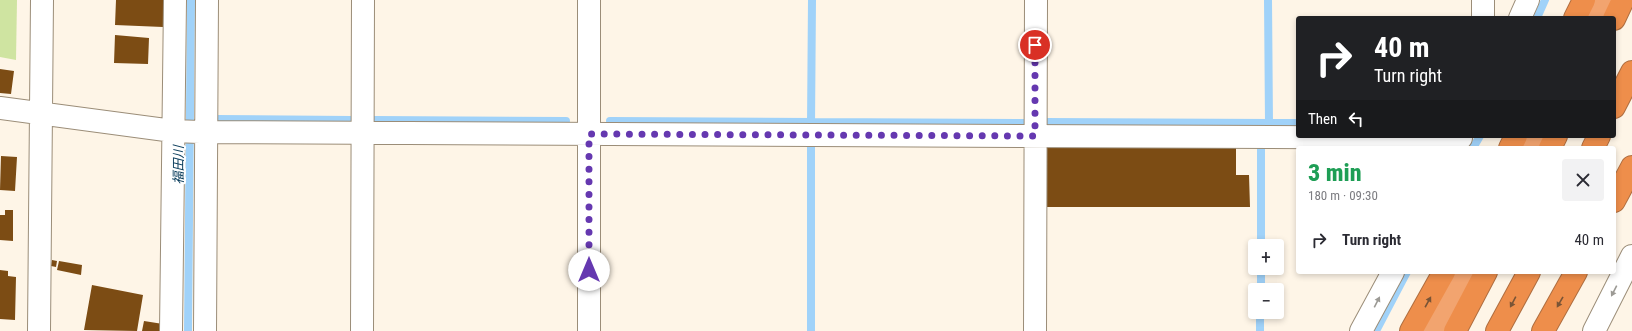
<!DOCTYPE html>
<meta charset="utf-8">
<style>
body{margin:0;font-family:"Roboto Condensed","Noto Sans JP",sans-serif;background:#f2f2f3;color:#2b2b33;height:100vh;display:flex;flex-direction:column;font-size:15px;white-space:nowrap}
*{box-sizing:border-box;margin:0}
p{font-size:13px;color:#7c7c81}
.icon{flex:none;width:22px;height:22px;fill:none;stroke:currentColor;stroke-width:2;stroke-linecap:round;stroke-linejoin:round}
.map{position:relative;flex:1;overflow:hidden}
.panel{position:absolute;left:1296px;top:146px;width:320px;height:128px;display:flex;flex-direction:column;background:#fff;border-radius:4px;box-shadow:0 2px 6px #0003}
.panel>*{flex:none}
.banner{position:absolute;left:1296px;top:16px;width:320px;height:122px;border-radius:4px;box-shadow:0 2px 6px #0003;background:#202124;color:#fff;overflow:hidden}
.controls{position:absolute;left:1248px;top:239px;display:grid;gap:8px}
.controls a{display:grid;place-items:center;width:36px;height:36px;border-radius:4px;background:#fff;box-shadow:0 2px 6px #0003;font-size:20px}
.pin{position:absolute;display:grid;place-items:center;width:34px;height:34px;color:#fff;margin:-17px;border:2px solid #fff;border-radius:50%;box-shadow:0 1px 4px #0007}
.me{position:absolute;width:44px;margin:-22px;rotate:0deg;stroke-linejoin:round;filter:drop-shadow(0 0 3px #0008)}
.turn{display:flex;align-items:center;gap:14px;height:84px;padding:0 12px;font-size:18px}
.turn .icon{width:52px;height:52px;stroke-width:2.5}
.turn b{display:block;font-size:28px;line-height:34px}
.then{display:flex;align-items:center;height:38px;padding:0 12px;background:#0003;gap:8px;font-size:15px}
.round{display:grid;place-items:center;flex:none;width:42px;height:42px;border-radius:4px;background:#f2f2f3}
.head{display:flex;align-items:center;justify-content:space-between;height:68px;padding:0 12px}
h1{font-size:24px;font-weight:800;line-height:30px;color:#1e9e55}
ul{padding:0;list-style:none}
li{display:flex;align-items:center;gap:12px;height:52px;padding:0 12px}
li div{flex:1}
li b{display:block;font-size:15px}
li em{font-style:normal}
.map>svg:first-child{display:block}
</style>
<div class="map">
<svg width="1632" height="331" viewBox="0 0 1632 331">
<rect width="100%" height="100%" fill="#fef5e7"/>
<path fill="#cfe4a1" d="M0,0h17l-1,60 -16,-3z"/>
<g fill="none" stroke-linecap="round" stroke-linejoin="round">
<path stroke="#a0d2f9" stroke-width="8" d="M1268,0l1,123
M1537,18l8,-18
M216,119l135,1
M374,120l192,1
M610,121l415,2
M1044,122l254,1
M811,125l1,-125
M1473,148l7,-12
M1261,246v-99
M1261,290v-22
M188,331l3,-331
M811,331v-184
M1260,331v-19
M1376,331l31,-59"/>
</g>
<path fill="#7c4c14" d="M116,0h48l-1,27 -48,-2z
M115,35l34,3 -1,26 -34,-1z
M0,69l14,2 -3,23 -11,-1z
M1046,146h190v29h13l1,32h-205z
M1,156l16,1 -2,34 -15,-1z
M5,210h8v31l-13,-1v-25h5z
M52,260l5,1 -1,6 -5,-1z
M59,261l23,4 -1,10 -24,-5z
M0,270l8,1v5l8,1 -1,43 -15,-1z
M92,285l51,10 -6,36 -53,-1z
M144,321l19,3 -1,7h-20z"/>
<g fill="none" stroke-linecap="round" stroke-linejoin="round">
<defs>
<path id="minor" d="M589,0v331
M1483,18v-18
M1520,18l8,-18
M0,108l173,23 27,1 1261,6
M39,331l3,-331
M171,331l4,-331
M205,331l2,-331
M362,331l1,-331
M1035,331l1,-331
M1361,331l32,-59
M1594,331l38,-75"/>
<path id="trunk" d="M1593,18l9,-18
M1531,148l6,-12
M1433,331l34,-59"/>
<path id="motorway" d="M1575,18l9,-18
M1614,19l9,-19
M1614,107l18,-35
M1510,148l6,-12
M1550,148l6,-12
M1593,148l6,-12
M1614,201l18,-34
M1411,331l33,-59
M1455,331l31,-59
M1497,331l32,-59
M1543,331l33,-59"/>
</defs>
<use href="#minor" stroke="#9b8d78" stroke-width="24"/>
<use href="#trunk" stroke="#af6e40" stroke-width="24"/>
<use href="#motorway" stroke="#af6e40" stroke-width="24"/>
<use href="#minor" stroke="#fff" stroke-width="22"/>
<use href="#trunk" stroke="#f2a46f" stroke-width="22"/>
<use href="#motorway" stroke="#ee8e4b" stroke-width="22"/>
</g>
<defs><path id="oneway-solid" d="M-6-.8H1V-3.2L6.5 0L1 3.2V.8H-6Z"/></defs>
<g fill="#9c9a95">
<use href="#oneway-solid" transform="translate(1614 291) rotate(117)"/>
<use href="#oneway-solid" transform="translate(1377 302) rotate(-63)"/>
</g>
<g fill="#795436">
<use href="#oneway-solid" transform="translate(1428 302) rotate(-61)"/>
<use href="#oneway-solid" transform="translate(1513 302) rotate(118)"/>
<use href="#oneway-solid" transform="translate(1560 302) rotate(120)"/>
</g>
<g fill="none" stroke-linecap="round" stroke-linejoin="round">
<path stroke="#6538b0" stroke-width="7" stroke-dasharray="0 12.6" d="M589,270v-136l446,2v-91"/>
</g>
<g text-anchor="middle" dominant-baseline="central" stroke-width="4" stroke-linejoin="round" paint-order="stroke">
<g font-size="13" font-style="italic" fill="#093c5b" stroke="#fff">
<text transform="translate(178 165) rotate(-90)">福田川</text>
</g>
</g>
</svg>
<div class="controls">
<a>+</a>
<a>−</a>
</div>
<div class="pin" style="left:1035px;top:45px;background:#d93025"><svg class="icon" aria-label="arrive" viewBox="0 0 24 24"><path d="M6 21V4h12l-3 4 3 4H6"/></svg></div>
<svg class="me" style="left:589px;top:270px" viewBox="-20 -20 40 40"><circle r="19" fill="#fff"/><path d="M0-13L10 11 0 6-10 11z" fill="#6538b0"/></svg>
<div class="banner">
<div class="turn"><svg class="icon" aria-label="right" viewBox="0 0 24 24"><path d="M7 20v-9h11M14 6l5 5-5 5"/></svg><div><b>40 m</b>Turn right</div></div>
<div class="then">Then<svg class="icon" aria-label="left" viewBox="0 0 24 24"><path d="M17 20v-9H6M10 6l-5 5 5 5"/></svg></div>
</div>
<section class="panel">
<div class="head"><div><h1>3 min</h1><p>180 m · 09:30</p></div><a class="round"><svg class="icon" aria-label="close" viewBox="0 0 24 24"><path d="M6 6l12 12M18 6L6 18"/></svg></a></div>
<ul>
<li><svg class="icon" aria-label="right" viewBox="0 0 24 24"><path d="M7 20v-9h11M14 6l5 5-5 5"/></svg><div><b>Turn right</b></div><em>40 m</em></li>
</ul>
</section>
</div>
